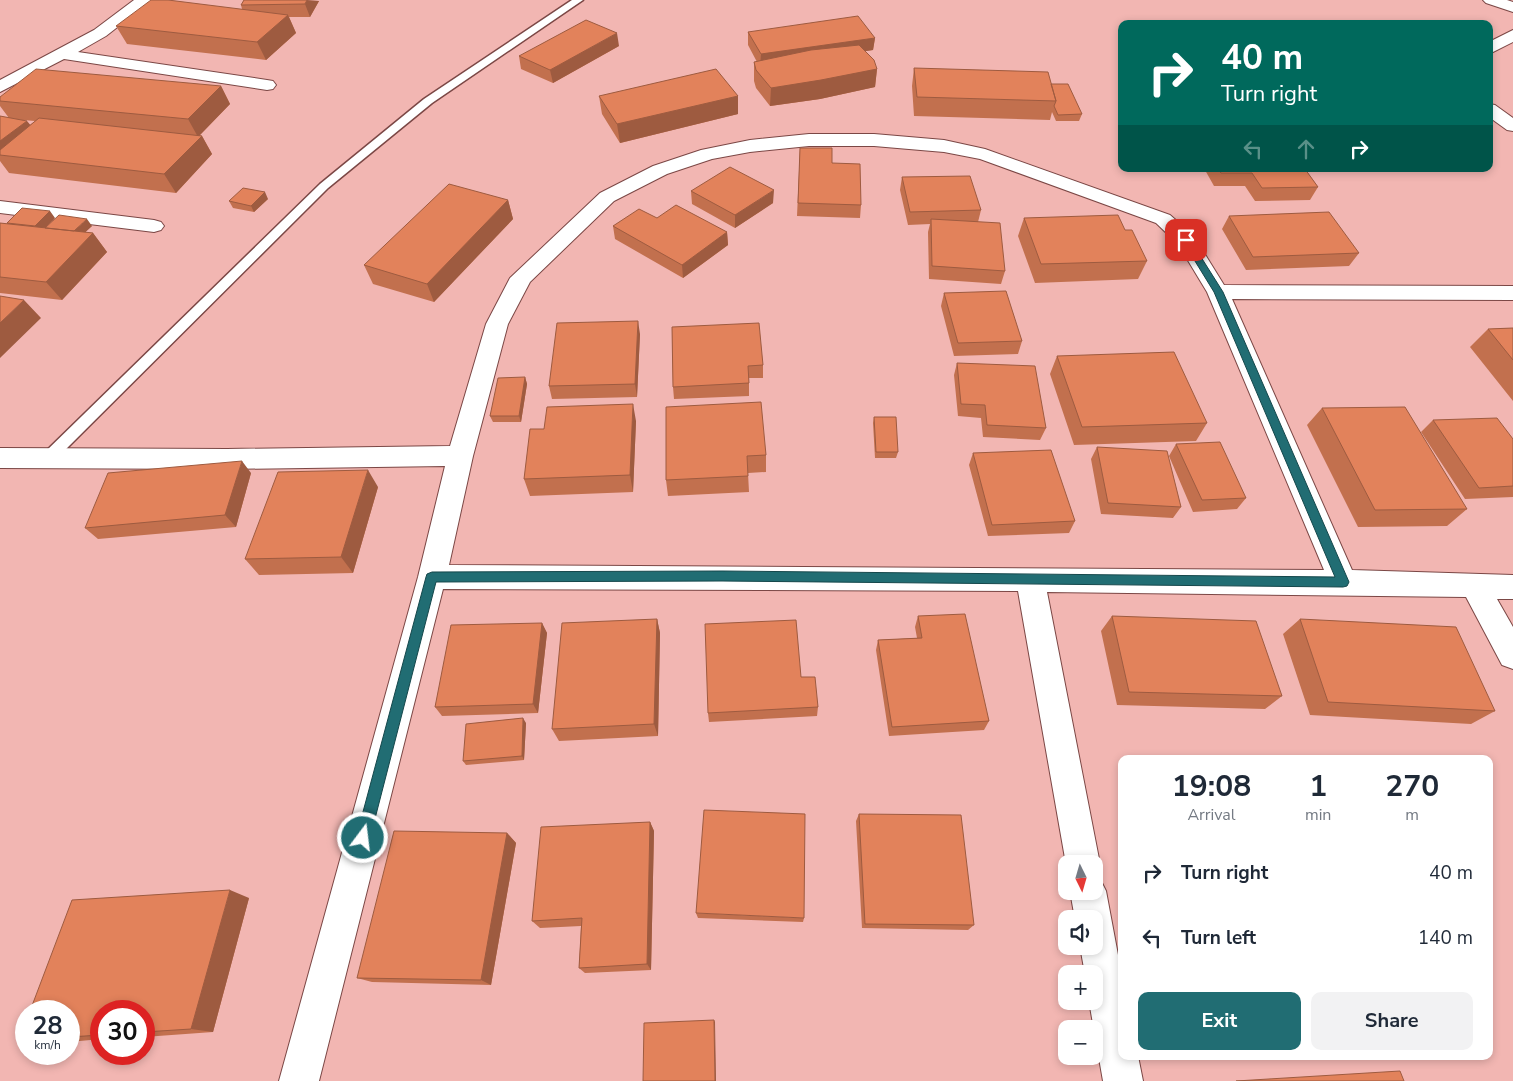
<!DOCTYPE html>
<meta charset="utf-8">
<style>
body{margin:0;font-family:"Nunito Sans",sans-serif;background:#f2f2f3;color:#1f2937;height:100vh;display:flex;flex-direction:column;font-size:19px;white-space:nowrap}
*{box-sizing:border-box;margin:0}
p{font-size:16px;color:#747a83}
.icon{flex:none;width:28px;height:28px;fill:none;stroke:currentColor;stroke-width:2;stroke-linecap:round;stroke-linejoin:round}
.map{position:relative;flex:1;overflow:hidden}
.drawer{position:absolute;left:1118px;top:755px;width:375px;height:305px;display:flex;flex-direction:column;background:#fff;border-radius:10px;box-shadow:0 2px 8px #0003}
.drawer>*{flex:none}
.hud{position:absolute;left:1118px;top:20px;width:375px;height:152px;border-radius:10px;box-shadow:0 2px 8px #0003;background:#00695c;color:#fff;overflow:hidden}
.needle{width:32px;rotate:175deg}
.controls{position:absolute;left:1058px;top:855px;display:grid;gap:10px}
.controls a{display:grid;place-items:center;width:45px;height:45px;border-radius:10px;background:#fff;box-shadow:0 2px 8px #0003;font-size:25px}
.speed{position:absolute;left:15px;top:1000px;display:flex;gap:10px;font-size:25px;font-weight:700;text-align:center}
.speed>*{display:grid;place-content:center;width:65px;height:65px;border-radius:50%;background:#fff;box-shadow:0 2px 8px #0003;line-height:1}
.speed small{font-size:12px;font-weight:400}
.speed .limit{border:8px solid #d22;background:#fff;color:#111}
.pin{position:absolute;display:grid;place-items:center;width:42px;height:42px;color:#fff;margin:-21px;border-radius:10px;box-shadow:0 2px 8px #0006}
.me{position:absolute;width:55px;margin:-28px;rotate:15deg;stroke-linejoin:round;filter:drop-shadow(0 0 4px #0008)}
.turn{display:flex;align-items:center;gap:18px;height:105px;padding:0 20px;font-size:22px}
.turn .icon{width:65px;height:65px;stroke-width:2.5}
.turn b{display:block;font-size:35px;line-height:42px}
.lanes{display:flex;align-items:center;height:48px;padding:0 20px;background:#0003;justify-content:center;gap:25px;direction:ltr}
.lanes .off{opacity:.35}
.eta{display:flex;justify-content:space-evenly;align-items:center;height:85px;text-align:center}
.eta b{font-size:30px;font-weight:700;line-height:35px}
.primary-button{display:flex;gap:10px;margin-top:auto;padding:10px 20px}
.primary-button a{flex:1;height:58px;border-radius:10px;background:#216d73;color:#fff;font-size:20px;font-weight:700;line-height:58px;text-align:center}
.primary-button a+a{background:#f2f2f3;color:#1f2937}
ul{padding:0;list-style:none}
li{display:flex;align-items:center;gap:15px;height:65px;padding:0 20px}
li div{flex:1}
li b{display:block;font-size:19px}
li em{font-style:normal}
.map>svg:first-child{display:block}
</style>
<div class="map">
<svg width="1513" height="1081" viewBox="0 0 1513 1081">
<rect width="100%" height="100%" fill="#f2b6b2"/>
<g fill="none" stroke-linecap="round" stroke-linejoin="round">
<defs>
<path id="lane" d="M572,0h11l-151,103 -104,85 -275,274 -5,2 -5,-2 -3,-4 3,-4 277,-270 104,-85z"/>
<path id="street" d="M134,0h18l-46,36 -28,16 189,28 6,1 3,4 -3,4 -6,1 -203,-31 -64,33v-12l94,-50z
M1483,0h24l6,2v10l-27,-9z
M1513,30v12l-24,12v-12z
M1489,104l6,1 18,13v13l-6,-1 -18,-13z
M809,134h65l70,6 41,9 185,66 23,20 31,50 289,1v14l-281,-1 120,271 161,5v24h-16l16,28v42l-11,-4 -36,-68 -419,-5 53,272 -5,12 5,3 6,12 15,80v85h17l5,25h-40l-14,-80h5v-27h-9l-5,-28h14v-27h-19l-5,-28h24v-27h-28l-48,-273 -575,-2 -124,492h-40l139,-504 27,-111 -218,3 -227,-1v-20l227,1 223,-3 36,-122 24,-46 90,-85 53,-27 48,-16 49,-10zM809,146h65l70,6 36,7 176,64 22,21 29,48 117,278 -875,-5 24,-109 35,-132 22,-42 84,-81 53,-27 45,-15 38,-7z
M0,201l154,19 7,2 3,4 -3,4 -7,2 -154,-19z"/>
</defs>
<use href="#lane" stroke="#7b4745" stroke-width="3"/>
<use href="#street" stroke="#7b4745" stroke-width="2"/>
<use href="#lane" fill="#fff" fill-rule="evenodd"/>
<use href="#street" fill="#fff" fill-rule="evenodd"/>
</g>
<path fill="#c2704e" fill-rule="evenodd" d="M244,0l75,1 -9,16h-21l7,16 -30,27 -139,-16 -11,-18 126,-17 -1,-4z
M748,32l127,6 -2,12 -8,1 12,18 -2,18 -55,12 -50,7 -14,-18 -2,-7v-19h3l-9,-17z
M619,46l-66,37 -32,-14 -2,-13z
M914,68l137,16 31,30 -3,7h-23l-4,-9 -2,8 -136,-4 -2,-30z
M221,86l9,18 -30,31 2,1 10,18 -36,39 -167,-20 -9,-12v-45l9,2 -9,-12v-5zM23,120l12,1 -5,4z
M599,96h139v18l-118,29 -18,-29z
M800,148l32,15 29,42 -1,13 -63,-2z
M1206,169h99l13,18 -8,13 -55,1 -10,-15h-31l-9,-16z
M902,177l79,33 -3,12 27,49 -4,13 -72,-5 -1,-47 2,-8 -22,1 -8,-35z
M691,191l82,12 -38,25 -43,-24z
M268,199l-14,13 -21,-4 -4,-7z
M508,200l5,19 -79,83 -61,-18 -9,-19z
M1229,216l130,37 -10,13 -103,4 -24,-41z
M55,218l-10,10 47,-2 -7,6 8,1 14,19 -45,48 -62,-7v-70l8,1 -1,-1z
M657,218l70,14 1,13 -45,33 -68,-39 -2,-13z
M1024,218l101,12 22,31 -9,18 -103,4 -17,-47z
M944,293l78,48 -4,13 -64,2 -13,-50z
M672,327l91,38v13h-14v18l-75,3 -1,-12z
M1513,328v73l-43,-54 18,-18z
M640,334l-3,63 -85,2 -3,-13z
M1057,356l150,67 -11,18 -122,4 -24,-71z
M957,363l89,65 -6,12 -57,-3 -2,-19 -23,-2 -4,-41z
M525,377l2,7 -6,38h-28l-3,-6z
M666,407l100,48v17l-18,1 1,19 -81,4 -2,-16z
M1322,408l145,101 -20,17 -89,1 -51,-102z
M874,417l24,35 -2,6h-21l-2,-35z
M1433,420l80,19v58l-48,2 -44,-67z
M636,421l-3,71 -103,4 -6,-17 20,-50z
M1176,444l70,54 -9,11 -44,3 -24,-56z
M1097,447l84,60 -8,11 -72,-4 -10,-55z
M973,453l102,68 -6,12 -81,3 -19,-71z
M251,473l-15,54 -138,12 -13,-11z
M378,487l-25,86 -94,2 -14,-16z
M918,616l71,105 -5,9 -95,6 -13,-86 2,-10 39,-2 -2,-11z
M1112,616l170,80 -17,13 -148,-4 -16,-74z
M657,619l3,14 -2,103 -99,5 -7,-12z
M1300,619l195,92 -24,13 -161,-9 -27,-81z
M542,623l5,10 -9,80 -96,3 -7,-9z
M801,677l17,30 -1,9 -108,6 -1,-9z
M526,723l-2,37 -58,5 -3,-4z
M859,814l115,111 -6,5 -106,-2 -6,-107z
M650,822l4,9 -3,139 -66,3 -6,-5 2,-42 -41,2 -8,-7z
M507,833l9,10 -25,142 -119,-3 -15,-4z
M249,898l-36,134 -69,5v-26h-43v28l-32,3v-31z
M696,913l108,5 -1,4 -105,-4z"/>
<path fill="#9e5b40" d="M307,0l12,1 -9,16 -5,-13z
M288,15l8,18 -30,27 -9,-18z
M617,33l2,13 -66,37 -3,-13z
M875,38l-2,12 -113,17 1,-13z
M877,69l-2,18 -55,12 -50,7 1,-18z
M221,86l9,18 -32,33 -10,-18z
M738,96v18l-118,29 -3,-19z
M27,121l10,12 -37,22v-14z
M202,136l10,18 -36,39 -12,-19z
M774,190l-1,13 -38,25v-13z
M265,192l3,7 -14,13 -3,-6z
M508,200l5,19 -79,83 -7,-18z
M50,211l5,7 -15,15 -5,-7z
M87,219l5,7 -16,15 -5,-7z
M727,232l1,13 -45,33 -1,-13z
M93,233l14,19 -45,48 -16,-18z
M24,300l17,18 -41,40v-35z
M638,321l2,13 -3,63 -2,-13z
M525,377l2,7 -6,38 -2,-6z
M633,404l3,17 -3,71 -3,-17z
M242,461l9,12 -15,54 -11,-12z
M368,470l10,17 -25,86 -12,-16z
M657,619l3,14 -2,103 -4,-12z
M542,623l5,10 -9,80 -5,-9z
M523,718l3,5 -2,37 -2,-4z
M650,822l4,9 -3,139 -4,-6z
M507,833l9,10 -25,142 -10,-5z
M230,890l19,8 -36,134 -22,-3z
M714,1020l1,2 1,59h-1z"/>
<path fill="#e2825b" stroke="#9e5b40" d="M151,0h17l120,15 -31,27 -141,-16z
M244,0h63l-2,4 -64,1z
M858,16l17,22 -114,16 -13,-22z
M586,20l31,13 -67,37 -31,-14z
M859,45l15,15 3,9 -56,11 -50,8 -15,-18 -2,-8 57,-12z
M914,68l134,4 8,29 -139,-4z
M36,69l185,17 -33,33 -188,-18v-4z
M716,69l22,27 -121,28 -18,-28z
M1051,84h17l14,30 -24,1 -4,-9 2,-5z
M0,116l27,5 -27,20z
M39,118l163,18 -38,38 -164,-19v-5z
M800,148h32v15l28,1 1,41 -63,-2z
M730,167l44,23 -39,25 -44,-24z
M1218,169h87l13,18 -56,1 -10,-15h-31z
M970,176l11,34 -71,2 -8,-35z
M449,184l59,16 -81,84 -63,-19z
M243,188l22,4 -14,14 -22,-5z
M676,205l51,27 -45,33 -69,-39 26,-17 18,9z
M22,208l28,3 -15,15 -28,-3z
M1329,212l30,41 -106,4 -24,-41z
M59,215l28,4 -13,12 -29,-3z
M1118,215l7,15h7l15,31 -106,3 -17,-46z
M931,219l69,4 5,48 -73,-5z
M0,223l93,10 -47,49 -46,-5z
M1006,291l16,50 -64,2 -14,-50z
M0,296l24,4 -24,23z
M638,321l-3,63 -86,2 8,-63z
M759,323l4,42 -15,1 1,17 -76,4 -1,-60z
M1513,328v32l-25,-31z
M1174,352l33,71 -125,4 -25,-71z
M957,363l78,3 11,62 -59,-3 -2,-20 -24,-1z
M525,377l-6,39h-29l8,-38z
M761,402l5,53 -19,1 1,20 -82,4v-73z
M633,404l-3,71 -106,4 6,-50h14l3,-22z
M1405,407l62,102 -92,1 -53,-102z
M874,417h22l2,35h-22z
M1497,418l16,21v47l-34,2 -46,-68z
M1220,442l26,56 -44,2 -26,-56z
M1097,447l70,4 14,56 -73,-4z
M1051,450l24,71 -83,4 -19,-72z
M242,461l-17,54 -140,13 23,-55z
M368,470l-27,87 -96,2 33,-87z
M965,614l24,107 -97,6 -14,-87 44,-2 -4,-22z
M1112,616l144,5 26,75 -153,-4z
M657,619l-3,105 -102,5 10,-106z
M1300,619l156,8 39,84 -167,-9z
M796,620l5,57h14l3,30 -110,6 -3,-89z
M542,623l-9,81 -98,3 16,-82z
M523,718l-1,38 -59,5 3,-37z
M704,810l101,4 -1,104 -108,-5z
M859,814l102,1 13,110 -109,-1z
M650,822l-3,142 -68,4 3,-50 -50,3 9,-94z
M394,831l113,2 -26,147 -124,-2z
M230,890l-39,139 -47,3v-21h-43v24l-32,2v-26h-39l42,-111z
M714,1020l1,61h-72l1,-58z
M26,1021v19h-7z
M1400,1071l4,10h-168z"/>
<path fill="#216d73" stroke="#15474b" d="M1186,237l3,1 34,54 126,290 -2,4 -4,1 -621,-6 -286,1 -66,256 -2,5 -5,2 -5,-2 -2,-5 70,-261 1,-3 5,-2 290,-1 613,6 -121,-285 -32,-52z"/>
</svg>
<div class="controls">
<a><svg class="needle" viewBox="-14 -14 28 28"><path d="M0-13l5 13h-10z" fill="#e53935"/><path d="M0 13l5-13h-10z" fill="#747a83"/></svg></a>
<a><svg class="icon" aria-label="sound" viewBox="0 0 24 24"><path d="M4 9h4l5-4v14l-5-4H4zM17 9q2 3 0 6"/></svg></a>
<a>+</a>
<a>−</a>
</div>
<div class="speed"><div>28<small>km/h</small></div><div class="limit">30</div></div>
<div class="pin" style="left:1186px;top:240px;background:#d93025"><svg class="icon" aria-label="arrive" viewBox="0 0 24 24"><path d="M6 21V4h12l-3 4 3 4H6"/></svg></div>
<svg class="me" style="left:363px;top:838px" viewBox="-20 -20 40 40"><circle r="17" fill="#216d73" stroke="#fff" stroke-width="3"/><path d="M0-11L8 9 0 5-8 9z" fill="#fff"/></svg>
<div class="hud">
<div class="turn"><svg class="icon" aria-label="right" viewBox="0 0 24 24"><path d="M7 20v-9h11M14 6l5 5-5 5"/></svg><div><b>40 m</b>Turn right</div></div>
<div class="lanes"><svg class="icon off" aria-label="left" viewBox="0 0 24 24"><path d="M17 20v-9H6M10 6l-5 5 5 5"/></svg><svg class="icon off" aria-label="ahead" viewBox="0 0 24 24"><path d="M12 20V5M6 11l6-6 6 6"/></svg><svg class="icon" aria-label="right" viewBox="0 0 24 24"><path d="M7 20v-9h11M14 6l5 5-5 5"/></svg></div>
</div>
<section class="drawer">
<div class="eta">
<div><b>19:08</b><p>Arrival</p></div>
<div><b>1</b><p>min</p></div>
<div><b>270</b><p>m</p></div>
</div>
<ul>
<li><svg class="icon" aria-label="right" viewBox="0 0 24 24"><path d="M7 20v-9h11M14 6l5 5-5 5"/></svg><div><b>Turn right</b></div><em>40 m</em></li>
<li><svg class="icon" aria-label="left" viewBox="0 0 24 24"><path d="M17 20v-9H6M10 6l-5 5 5 5"/></svg><div><b>Turn left</b></div><em>140 m</em></li>
</ul>
<div class="primary-button"><a>Exit</a><a>Share</a></div>
</section>
</div>
